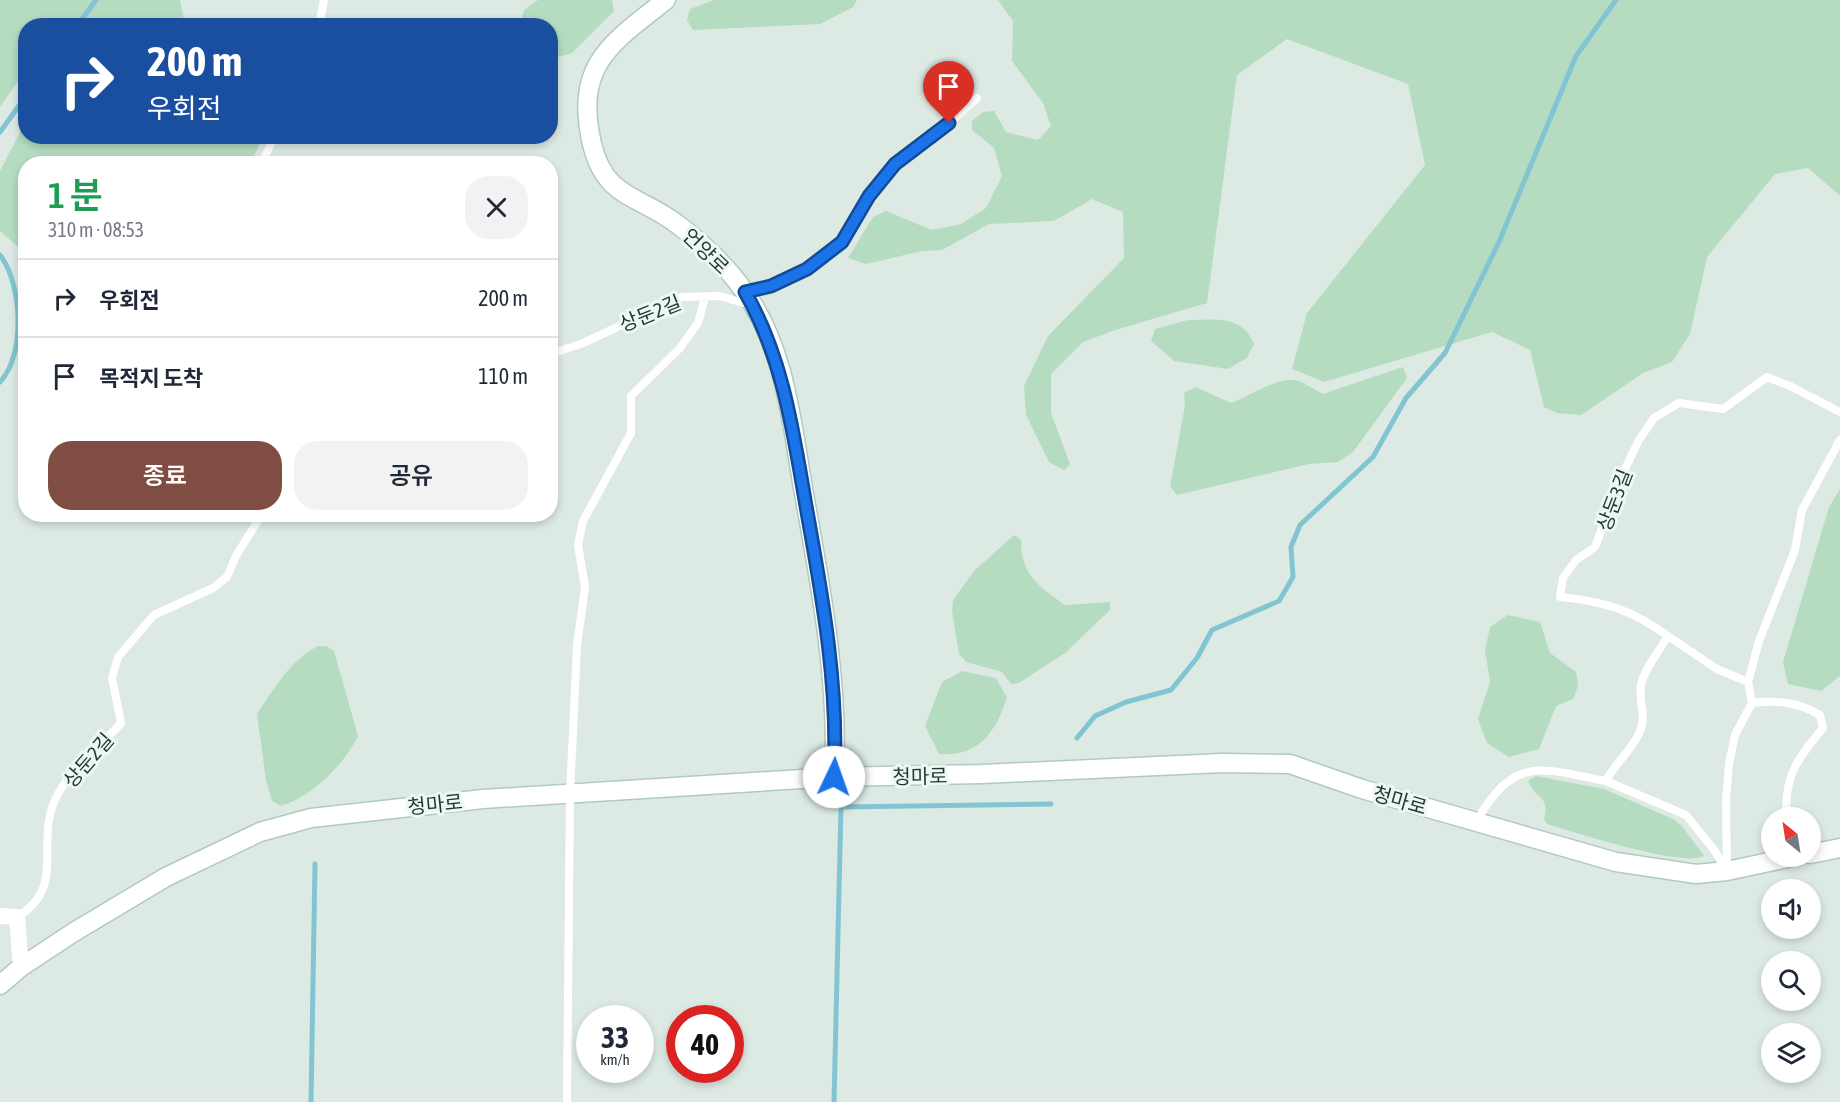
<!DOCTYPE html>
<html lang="ko">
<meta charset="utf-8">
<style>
body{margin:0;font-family:"Asap Condensed","Noto Sans KR",sans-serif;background:#f2f2f3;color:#1f2937;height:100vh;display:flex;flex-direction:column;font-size:22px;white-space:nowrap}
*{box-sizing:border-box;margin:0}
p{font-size:20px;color:#747a83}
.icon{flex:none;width:33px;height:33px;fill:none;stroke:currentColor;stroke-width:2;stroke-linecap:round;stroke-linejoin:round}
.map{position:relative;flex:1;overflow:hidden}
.panel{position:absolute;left:18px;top:156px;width:540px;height:366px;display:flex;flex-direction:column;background:#fff;border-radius:24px;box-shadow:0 3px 9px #0003}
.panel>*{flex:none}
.top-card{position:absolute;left:18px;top:18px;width:540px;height:126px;border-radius:24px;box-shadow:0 3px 9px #0003;background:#1a4fa0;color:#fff;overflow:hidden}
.needle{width:39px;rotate:330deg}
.fabs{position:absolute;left:1761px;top:807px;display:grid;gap:12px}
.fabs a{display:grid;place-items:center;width:60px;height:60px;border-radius:50%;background:#fff;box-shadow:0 3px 9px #0003;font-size:30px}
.speed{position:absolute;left:576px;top:1005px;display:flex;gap:12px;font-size:30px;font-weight:700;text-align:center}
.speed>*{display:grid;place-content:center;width:78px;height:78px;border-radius:50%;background:#fff;box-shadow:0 3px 9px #0003;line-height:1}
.speed small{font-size:15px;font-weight:400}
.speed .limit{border:9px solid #d22;background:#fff;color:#111}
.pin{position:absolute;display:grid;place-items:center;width:51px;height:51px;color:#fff;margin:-62px -26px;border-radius:50% 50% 50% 0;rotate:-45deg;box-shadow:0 0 6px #0007}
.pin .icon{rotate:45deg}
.me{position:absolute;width:66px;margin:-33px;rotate:3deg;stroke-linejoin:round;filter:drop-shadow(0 0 4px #0008)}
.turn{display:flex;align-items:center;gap:21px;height:126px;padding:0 30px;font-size:27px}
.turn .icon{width:78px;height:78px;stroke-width:2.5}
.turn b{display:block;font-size:42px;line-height:51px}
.round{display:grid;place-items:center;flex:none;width:63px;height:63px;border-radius:24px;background:#f2f2f3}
.summary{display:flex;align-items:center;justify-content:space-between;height:102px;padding:0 30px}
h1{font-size:36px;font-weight:600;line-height:45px;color:#1e9e55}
.primary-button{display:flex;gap:12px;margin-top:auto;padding:12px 30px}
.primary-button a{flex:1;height:69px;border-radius:24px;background:#804d42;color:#fff;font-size:24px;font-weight:600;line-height:69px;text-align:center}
.primary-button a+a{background:#f2f2f3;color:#1f2937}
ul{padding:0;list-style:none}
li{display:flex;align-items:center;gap:18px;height:78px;padding:0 30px;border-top:2px solid #e0e1e3}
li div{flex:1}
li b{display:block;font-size:22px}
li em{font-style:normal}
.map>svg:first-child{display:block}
</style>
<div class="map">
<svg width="1840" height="1102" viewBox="0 0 1840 1102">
<rect width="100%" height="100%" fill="#ddeae4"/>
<path fill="#b5dcc0" d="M0,0h180l5,25 -159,1 -1,45 -25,36z
M538,0h74l2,11 -42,42 -21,6 -1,-33 -30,-1 4,-15z
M714,0h143l-4,7 -33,17 -127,6 -6,-10 3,-11z
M998,0h842v196l-32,-28 -33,6 -68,83 -17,77 -18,28 -29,11 -62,42 -24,-2 -13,-6 -14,-57 -38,-18 -168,50 -32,-13 15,-56 118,-148 -17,-81 -121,-45 -50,36 -30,228 -92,27 -32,12 -32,32v39l19,51 -6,6 -15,-8 -23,-47 -2,-29 24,-50 76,-78 -1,-46 -31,-13 -38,22 -65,3 -47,26 -20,1 -56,13 -18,-6 25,-41 13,-6 46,19 29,-6 25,-16 16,-32 -8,-28 -22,-18v-9l11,-9 11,-1 12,21 32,8 13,-14 -8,-23 -31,-42 1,-40z
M25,122l1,14 237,1 -12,26 -225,1 -1,83 -8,-1 -17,-15v-60z
M1188,320c27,0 54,-6 66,24l-7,14 -19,11 -54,-8 -23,-20 4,-12z
M1403,367l4,11 -54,74 -15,10 -29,2 -132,31 -7,-9 15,-80 -1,-13 12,-6 35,16c18,-6 50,-29 67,-22 9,3 17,9 25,13z
M1840,489v187l-19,15 -33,-7 -5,-22 46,-155z
M1014,535l7,5c0,36 18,46 44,65l45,-3v8l-45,43 -46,30 -8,1 -9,-12 -36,-10 -7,-8 -7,-43 1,-11 21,-29z
M1508,615l32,7 10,31 26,19 2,14 -5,13 -17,7 -17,43 -30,8 -22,-14 -9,-24 12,-37 -5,-32 5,-23z
M318,646h8l8,5 24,85c-15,30 -45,60 -77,70l-9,-5 -6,-21 -9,-66c18,-26 32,-53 61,-68z
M962,671l34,7 11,20c-12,35 -28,59 -68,56l-14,-28 17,-44z
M1536,776l68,13 69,30 9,7 22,30c-20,12 -130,-24 -157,-32l-3,-5c7,-23 -9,-20 -16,-38z"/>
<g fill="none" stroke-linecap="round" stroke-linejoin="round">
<path stroke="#82c5d2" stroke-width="5" d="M77,26l19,-26
M0,132l26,-36
M0,255c22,28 26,100 0,127
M1077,738l18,-22 31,-14 45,-12 26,-32 15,-28 67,-29 14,-24 -2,-30 9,-22 73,-68 33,-59 39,-45 54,-111 77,-186 40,-56
M311,1102l4,-238
M834,1102l7,-295 210,-3"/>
<defs>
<path id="secondary" d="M666,0c-56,44 -92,65 -74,144 13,55 47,51 85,80 25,19 49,41 67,67 42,57 48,135 60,203 17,94 35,188 30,283
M1810,854l30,-6
M0,985l21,-18 53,-35 92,-55 94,-45 51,-14 172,-19 351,-22 148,-3 240,-11 68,1 72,25 254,73 80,12 31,-3 70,-15"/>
</defs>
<use href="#secondary" stroke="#b0cac0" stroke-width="21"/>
<path stroke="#fff" stroke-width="8" d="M319,26l5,-26
M261,164l14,-28
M746,292l25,-6 36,-17 35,-27 27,-46 26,-32 40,-28 42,-38
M550,354l31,-10 101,-47 38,-1 30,9
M1668,636l49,33 31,13
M1752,703c25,-3 46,-1 68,12l3,13c-25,30 -40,49 -36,90
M1606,781l80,34 29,36 10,17
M1476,822c39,-67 63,-54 130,-41 9,-18 26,-30 34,-50 7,-15 -2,-31 1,-46 2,-14 20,-37 27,-49 -36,-26 -64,-35 -108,-39l3,-19 13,-18 19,-13 28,-74 16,-33 15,-22 25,-15 44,6 44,-32 23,9 50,26
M1727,871l-1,-70 3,-37 6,-29 17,-32 -4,-21 11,-41 36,-91 7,-40 38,-70
M17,917c50,-30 18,-72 38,-117 13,-29 45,-53 66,-77l-9,-45 6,-21 36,-42 59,-27 14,-11 9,-21 26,-42
M567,1102l3,-308 7,-148 8,-59 -7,-42 5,-24 48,-88v-37l49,-48 18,-25 7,-26"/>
<path stroke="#fff" stroke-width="16" d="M0,916l17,1 4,50"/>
<use href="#secondary" stroke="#fff" stroke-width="18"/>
</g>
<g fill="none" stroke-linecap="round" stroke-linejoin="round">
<defs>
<path id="route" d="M834,777c5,-91 -12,-182 -28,-271 -13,-75 -23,-148 -61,-214l26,-6 36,-17 35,-27 27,-46 26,-32 54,-41"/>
</defs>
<use href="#route" stroke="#114b97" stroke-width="15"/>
<use href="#route" stroke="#1a73e8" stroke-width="10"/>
</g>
<g text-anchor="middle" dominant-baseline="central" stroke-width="6" stroke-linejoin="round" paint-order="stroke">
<g font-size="20" fill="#1f3932" stroke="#eef7f2">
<text transform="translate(706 251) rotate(44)">언양로</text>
<text transform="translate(650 313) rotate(-22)">상둔2길</text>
<text transform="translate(1614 500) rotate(-69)">상둔3길</text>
<text transform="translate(88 760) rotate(-49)">상둔2길</text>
<text transform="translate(920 776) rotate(-1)">청마로</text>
<text transform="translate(1400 800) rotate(16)">청마로</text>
<text transform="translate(435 804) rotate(-6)">청마로</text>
</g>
</g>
</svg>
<div class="fabs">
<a><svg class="needle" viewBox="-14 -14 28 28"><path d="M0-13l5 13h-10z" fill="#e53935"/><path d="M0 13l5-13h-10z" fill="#747a83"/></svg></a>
<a><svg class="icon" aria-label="sound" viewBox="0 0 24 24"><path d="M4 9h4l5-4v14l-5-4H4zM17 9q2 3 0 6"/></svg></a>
<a><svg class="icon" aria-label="search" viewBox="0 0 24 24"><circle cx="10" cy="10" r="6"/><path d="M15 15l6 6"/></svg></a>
<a><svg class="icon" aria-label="layers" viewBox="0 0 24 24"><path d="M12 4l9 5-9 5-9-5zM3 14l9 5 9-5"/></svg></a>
</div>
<div class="speed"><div>33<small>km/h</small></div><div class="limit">40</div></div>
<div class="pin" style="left:949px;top:123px;background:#d93025"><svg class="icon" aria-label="arrive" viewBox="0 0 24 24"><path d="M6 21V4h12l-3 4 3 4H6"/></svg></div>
<svg class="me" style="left:834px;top:777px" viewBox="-20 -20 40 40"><circle r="19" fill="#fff"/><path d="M0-13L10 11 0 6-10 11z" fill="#1a73e8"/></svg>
<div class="top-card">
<div class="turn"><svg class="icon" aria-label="right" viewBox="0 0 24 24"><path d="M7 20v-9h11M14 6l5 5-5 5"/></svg><div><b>200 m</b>우회전</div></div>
</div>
<section class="panel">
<div class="summary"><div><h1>1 분</h1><p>310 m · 08:53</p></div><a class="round"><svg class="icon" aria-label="close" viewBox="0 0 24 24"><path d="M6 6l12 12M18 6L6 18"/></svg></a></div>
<ul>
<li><svg class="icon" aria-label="right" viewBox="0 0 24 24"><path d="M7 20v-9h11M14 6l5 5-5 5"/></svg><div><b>우회전</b></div><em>200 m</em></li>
<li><svg class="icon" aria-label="arrive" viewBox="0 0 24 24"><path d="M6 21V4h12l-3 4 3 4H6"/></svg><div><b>목적지 도착</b></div><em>110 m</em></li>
</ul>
<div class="primary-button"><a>종료</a><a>공유</a></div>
</section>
</div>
